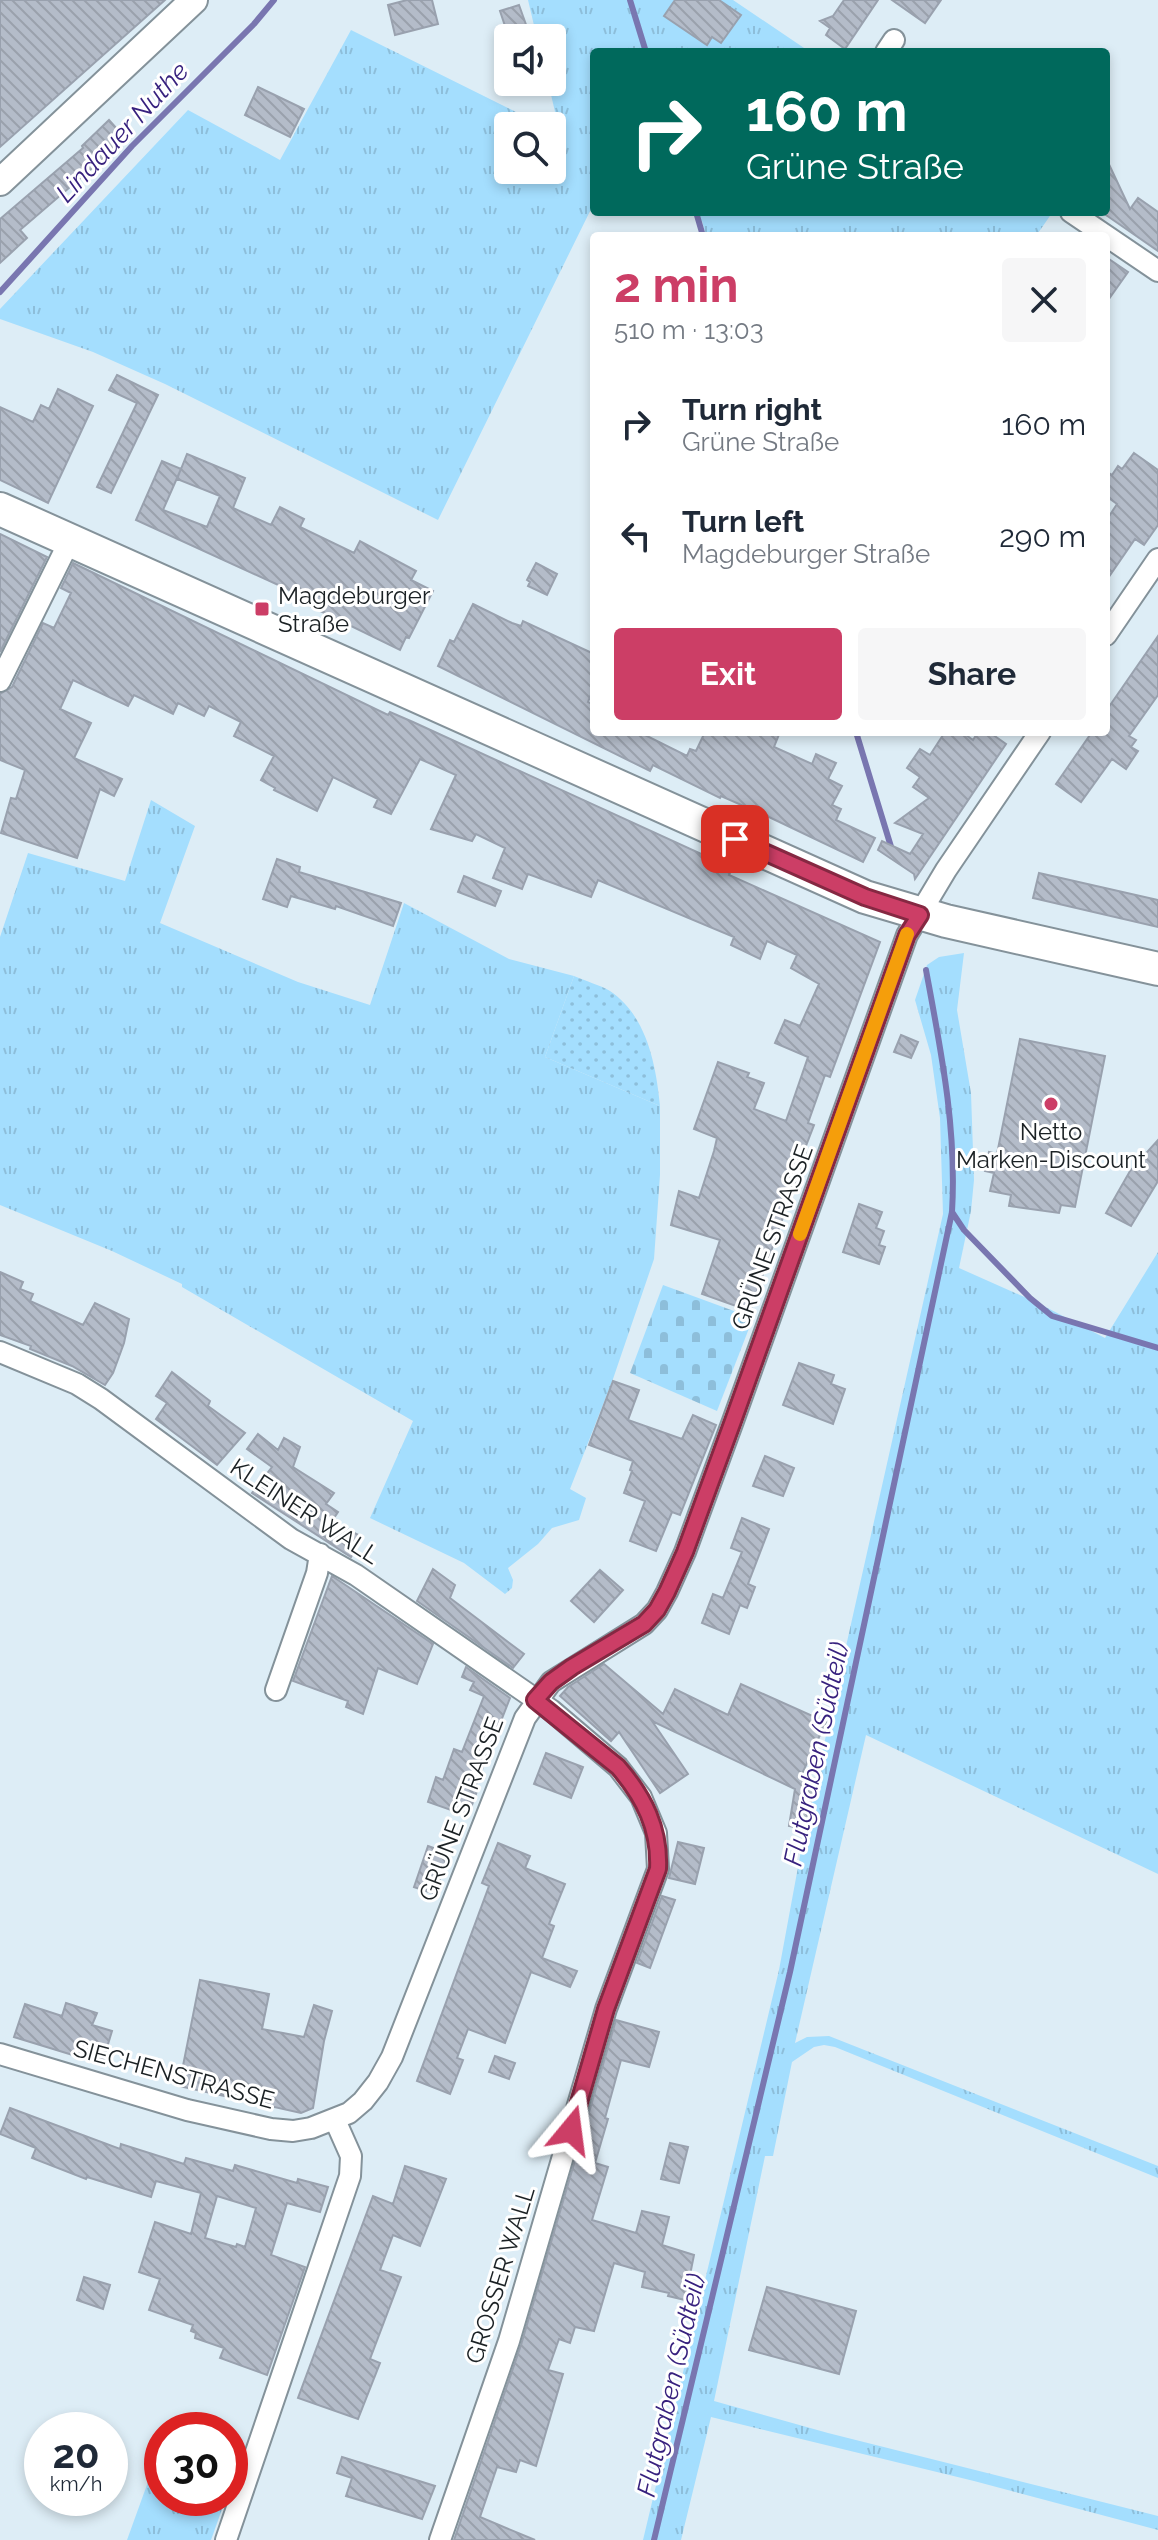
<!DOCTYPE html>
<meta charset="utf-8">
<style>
body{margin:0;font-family:Raleway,sans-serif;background:#f6f6f7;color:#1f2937;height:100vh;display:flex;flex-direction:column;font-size:30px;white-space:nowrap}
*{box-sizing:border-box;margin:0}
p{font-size:26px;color:#747a83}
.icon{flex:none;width:44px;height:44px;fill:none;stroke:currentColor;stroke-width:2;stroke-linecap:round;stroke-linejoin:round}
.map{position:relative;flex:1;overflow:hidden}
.side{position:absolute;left:590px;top:232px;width:520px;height:504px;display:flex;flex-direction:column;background:#fff;border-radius:8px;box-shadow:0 4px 12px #0003}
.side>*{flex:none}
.top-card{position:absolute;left:590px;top:48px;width:520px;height:168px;border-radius:8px;box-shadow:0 4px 12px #0003;background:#00695c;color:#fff;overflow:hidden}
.controls{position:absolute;left:494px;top:24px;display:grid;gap:16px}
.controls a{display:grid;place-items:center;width:72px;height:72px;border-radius:8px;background:#fff;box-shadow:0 4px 12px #0003;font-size:40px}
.speed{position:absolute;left:24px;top:2412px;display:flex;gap:16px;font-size:40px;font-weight:700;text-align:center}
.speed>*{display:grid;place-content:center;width:104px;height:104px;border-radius:50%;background:#fff;box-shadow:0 4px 12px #0003;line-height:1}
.speed small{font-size:20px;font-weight:400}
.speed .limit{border:12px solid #d22;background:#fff;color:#111}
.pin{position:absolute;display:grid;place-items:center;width:68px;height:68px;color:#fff;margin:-34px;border-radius:16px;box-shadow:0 4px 12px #0006}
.me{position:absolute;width:88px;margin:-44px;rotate:16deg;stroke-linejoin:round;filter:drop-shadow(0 0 6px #0008)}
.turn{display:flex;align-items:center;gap:28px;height:168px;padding:0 24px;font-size:36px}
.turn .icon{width:104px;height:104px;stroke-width:2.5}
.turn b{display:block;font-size:56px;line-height:68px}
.round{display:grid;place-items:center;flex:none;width:84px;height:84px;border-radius:8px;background:#f6f6f7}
.summary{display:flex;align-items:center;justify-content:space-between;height:136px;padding:0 24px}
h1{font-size:48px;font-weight:700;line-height:60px;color:#cc3e66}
.cta{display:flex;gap:16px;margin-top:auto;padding:16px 24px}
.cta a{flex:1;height:92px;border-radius:8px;background:#cc3e66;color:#fff;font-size:32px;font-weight:700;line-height:92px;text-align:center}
.cta a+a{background:#f6f6f7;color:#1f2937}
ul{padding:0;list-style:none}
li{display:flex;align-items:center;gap:24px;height:112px;padding:0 24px}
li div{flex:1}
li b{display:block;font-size:30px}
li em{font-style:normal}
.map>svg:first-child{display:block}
</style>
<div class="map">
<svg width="1158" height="2540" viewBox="0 0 1158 2540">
<defs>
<pattern id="grass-tufts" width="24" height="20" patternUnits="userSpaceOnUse" patternTransform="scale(2)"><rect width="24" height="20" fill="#a4defe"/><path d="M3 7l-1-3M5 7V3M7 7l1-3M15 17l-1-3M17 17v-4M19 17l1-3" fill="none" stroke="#8dbeda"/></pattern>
<pattern id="cemetery-stones" width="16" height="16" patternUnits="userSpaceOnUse" patternTransform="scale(2)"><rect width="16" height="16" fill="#a4defe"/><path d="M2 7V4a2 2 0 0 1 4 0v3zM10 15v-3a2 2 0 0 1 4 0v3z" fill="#8dbeda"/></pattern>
<pattern id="park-dots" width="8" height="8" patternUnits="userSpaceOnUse" patternTransform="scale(2)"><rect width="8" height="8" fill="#a4defe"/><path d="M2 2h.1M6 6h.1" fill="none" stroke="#8dbeda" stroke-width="1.8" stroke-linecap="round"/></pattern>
<pattern id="building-back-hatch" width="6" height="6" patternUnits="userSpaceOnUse" patternTransform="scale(2)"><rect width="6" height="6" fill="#b4bcc9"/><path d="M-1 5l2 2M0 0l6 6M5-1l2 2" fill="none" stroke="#9aa1ac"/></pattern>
</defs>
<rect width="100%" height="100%" fill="#ddedf6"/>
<path fill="url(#grass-tufts)" d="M528,0h205l77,52h-216v151l-156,317 -273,-136 -72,-32 -93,-33v-10l188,-199 92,50 71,-130 193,96h-36v44h44v-40l8,3 -12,-51h4v-44h-15z
M687,212h363l2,1 -16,23h-330l-4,-15z
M151,800l44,26 -35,97 138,59 72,23 34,-102 105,56 65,17 -29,81 115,49v69l-6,84 -41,120 -43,110 16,9 -7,22 -27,8 -14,16 -30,24 5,12 -1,8 -7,6 -41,-31 -94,-45 43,-97 -231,-134v-3l-70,-33 -112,-46v-268l28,-84 97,28z
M964,953l-7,57 14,83 3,87 -3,31 -12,57 79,35 67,35 53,-86v622l-292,-139 -71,308 12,-6 22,-1 329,130v12l-323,-131 -11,-2 -10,2 -22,15 -19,94h-8l-51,245 114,32 330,83v14l-184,-49 -263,-64 -30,123h-38l136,-570 26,-141 138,-615 -3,-96 -9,-63 -16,-55 12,-35 12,-8z
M157,2457l5,2v39h64l-15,42h-84z"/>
<path fill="url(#cemetery-stones)" d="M663,1285l90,33 -36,93 -87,-38z"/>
<path fill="url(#park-dots)" d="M574,976c11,5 26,9 36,15 37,25 46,74 50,115l-115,-49z"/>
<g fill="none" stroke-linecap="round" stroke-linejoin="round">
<path stroke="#7976b0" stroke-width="6" d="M630,0l16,52
M696,212l7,24
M0,292l132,-146 122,-122 20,-24
M856,732l36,118
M952,1212l12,18 66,68 22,18 106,32
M654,2540l136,-568 162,-760c5,-83 -11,-161 -26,-242"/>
</g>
<path fill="url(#building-back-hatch)" stroke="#99a1ae" stroke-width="2" fill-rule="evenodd" d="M0,0h165l-165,147z
M407,0h25l6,24 -43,11 -7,-30z
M675,0h44l22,15 -20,28 -9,-6 -5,8 -43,-29z
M844,0h34l-33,49 -19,-14 4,-7 -10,-7 13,-5z
M892,0h49l-16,23z
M519,5l10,28 -20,5 -9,-27z
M258,87l46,22 -14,28 -45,-22z
M109,120l17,19 -106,91 7,8 -27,25v-44l83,-71 -1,-2z
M1106,158l24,51 8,-11 20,14v39l-52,-36z
M1106,257l22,15 -22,31z
M117,375l41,20 -47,98 -14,-6 40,-84 -28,-13z
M58,389l35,17 -45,97 -48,-23v-73l33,15 8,-17 8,4z
M1134,453l24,17v55l-14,20 -9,-6 -29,42v-60l11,-17 -11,-8v-25l6,4 6,-9 4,3z
M187,454l58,24 -12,30 38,17 9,-18 24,12 -4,8 54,26 6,-12 56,30 -5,9 22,11 -24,47 -3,-1 -6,13 -94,-46 3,-5 -173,-79 26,-59 19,8zM181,469l-4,10 43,17 -13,31 -44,-17z
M0,534l47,23 -47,95z
M73,563l315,152 2,-3 23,10 319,146 -3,7 151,67 -50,135 -5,-2 -17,48 6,2 -10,26 2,1 -56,159 -48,-17 18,-54 -49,-15 8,-34 20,7 15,-47 3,-13 -23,-9 24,-67 31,11 -2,4 17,6 -10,26 32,12 22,-64 -33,-14 10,-23 15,6 19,-42 -28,-16 6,-13 -30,-14 -7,18 -29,-14 3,-8 -136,-57 -7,17 -63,-23 -6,15 -29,-11 12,-30 -29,-14 -4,7 -41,-12 25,-54 -36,-16 -29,55 -17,-7 4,-8 -45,-22 -16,34 -43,-21 1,-2 -14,-8 13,-24 -40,-20 7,-14 -32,-16 -5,10 -26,-13 -5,11 -39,-19 -6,11 -55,-26 -13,29 31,14 -17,35 48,21 -8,17 -14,-7 -23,69 -76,-25 10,-35 5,1 9,-29 -25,-10v-66l12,-7 31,-64 11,5 17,-35 -10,-5z
M536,563l21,11 -10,21 -19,-9 2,-4 -3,-2z
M473,604l39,19 9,3 2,-5 71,33v33l-6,15 6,3v27h45l48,24 3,-7 6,2 9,-19h75l-6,15 38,17 4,-10 20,9 -8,16 14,7 -10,19 9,4 -5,11 39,18 -12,24 -94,-45 -48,-21 -1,2 -67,-33 -3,6 -212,-105 12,-26 4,2z
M1158,636v59l-29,41 7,4 -5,7 7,4 -12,18 -14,-10 -31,43 -25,-18 36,-52h14v-21z
M945,732h17l11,8 5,-8h11l17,12 -91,135 -1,-5 -36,-24 4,-9 28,13 13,-20 -28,-11 34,-25 -16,-11 7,-10 -13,-9 13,-19 10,6z
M277,859l23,8 -1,5 102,31 -8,23 -57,-20 -1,3 -44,-13 -4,11 -24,-8z
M1039,873l119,27v27l-125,-29z
M464,876l37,15 -6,15 -37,-14z
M901,1035l17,7 -7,16 -17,-6z
M1020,1039l85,17 -30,151 -14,-2 -2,8 -50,-7 2,-11 -21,-4 4,-18 -9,-2 4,-19 8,2z
M1158,1140v41l-27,45 -25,-13 24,-42z
M859,1204l23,8 -6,16 8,3 -5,14 6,2 -6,17 -36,-12z
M0,1272l23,10 -3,7 13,5 -3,7 53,24 12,-22 34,16 -5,24 -11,30 -8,12 -33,-19 -42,-17 1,-3 -31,-11z
M799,1363l35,12 -3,9 14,5 -12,35 -50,-19z
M172,1372l38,29 -2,5 37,27 -28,32 -61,-46 11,-16 -11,-7z
M613,1381l26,9 -11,30 54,19 11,-24 23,10 -36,90 -8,-3 -16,39 -26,-10 15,-40 -21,-8 8,-22 -2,-1 3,-9 -44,-16z
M258,1434l20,16 6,-12 16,9 -7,20 41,26 -8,11 12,8 -6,9 30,16 -11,20 -99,-64 20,-26 -25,-18z
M765,1456l29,12 -11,28 -30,-10z
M742,1518l27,11 -21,55 7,3 -8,21 -7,-3 -11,29 -27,-11 11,-29 10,4 19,-46 -11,-4z
M433,1569l22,16 -5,13 74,56 -11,14 -96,-67z
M600,1570l23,20 -29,32 -23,-21z
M332,1576l101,68 -16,40 -39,-16 -15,46 -17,-7 2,-6 -55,-20z
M604,1664l59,50 12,-25 53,26 13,-31 85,38 -25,54 15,3 -11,50 -16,-3 6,-37 -143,-68 36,53 -28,19 -41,-61 -8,9 -51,-45 8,-9z
M466,1667l44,31 -36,92 3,1 -9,25 -40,-14 8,-25 7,3 11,-31 8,3 22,-56 -14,-6 4,-8 -12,-5z
M546,1753l37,14 -12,31 -37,-14z
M678,1842l26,6 -9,36 -26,-6z
M498,1843l32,13 -5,12 40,16 -16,40 5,2 -12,32 35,13 -7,16 -39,-15 -26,71 -37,-14 -11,29 6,2 -13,34 -33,-13 72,-195 -7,-3z
M428,1846l20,7 -13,41 -21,-7z
M662,1896l13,4 -25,68 -13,-5z
M200,1980l69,14 -7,35 42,8 10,-32 18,6 -8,30 -11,67 -12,5 -122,-27z
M66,2003l31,10 -5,12 20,6 -10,33 -88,-27 11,-33 37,12z
M616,2020l43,12 -10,35 -28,-7 -16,58 3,1 -13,44 13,4 -16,53 44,13 6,-22 27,6 -7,28 32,10 -9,45 -17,-4 1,-3 -27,-6 3,-15 -31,-9 -20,68 -19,-4 -5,16 -11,-4 -11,31 15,4 -27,92 -16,-6 -4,12 -19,-5 -17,50 55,23h-81l67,-195z
M495,2056l20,7 -6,16 -20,-7z
M10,2108l110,41 1,-5 63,20 2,-6 47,13 2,-6 62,18 1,-4 30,8 -8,25 -33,-9 -16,52 34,12 -38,108 -47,-17 4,-10 -29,-10 1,-5 -5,-2 2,-6 -44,-15 11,-31 -21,-7 16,-50 36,12 10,-41 -45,-12 -5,16 -64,-20 -1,2 -54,-21 4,-10 -36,-14zM217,2196l39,12 -11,39 -8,-3 -1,3 -31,-9z
M670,2143l18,4 -9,36 -18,-4z
M405,2166l41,13 -26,67 -27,-11 -13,35 21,7 -31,82 10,4 -22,56 -60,-21 75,-202 20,8z
M84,2277l26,8 -7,24 -26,-9z
M767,2287l89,24 -17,63 -90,-24z
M342,2457l93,29 -13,33 -76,-23 6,-18 -15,-5z"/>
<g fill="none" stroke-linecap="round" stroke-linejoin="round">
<defs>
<path id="minor" d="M886,52l8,-12
M1071,212l87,59
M1106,635l52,-76
M0,681l70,-141
M0,1352l77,32 24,15 190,140 65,36 195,135 67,57 23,30 15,36 2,36 -52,140 -97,332 -69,199
M276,1690l41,-117 3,-19
M0,2054l187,56 84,19 22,2 18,-3 38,-15 14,-12 15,-19 14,-25 133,-339 26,-36 93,-58 13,-14 10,-18 18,-40 48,-131 174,-486 39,-65 94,-138
M226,2540l124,-364 1,-20 -16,-36"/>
<path id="tertiary" d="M0,182l194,-182"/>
<path id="primary" d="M0,509l865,388 81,24 212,48"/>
</defs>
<use href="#minor" stroke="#84929a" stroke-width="24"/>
<use href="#tertiary" stroke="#84929a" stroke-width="30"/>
<use href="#primary" stroke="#84929a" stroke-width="36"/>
<use href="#minor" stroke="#fff" stroke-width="20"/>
<use href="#tertiary" stroke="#fff" stroke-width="26"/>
<use href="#primary" stroke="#fff" stroke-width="32"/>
</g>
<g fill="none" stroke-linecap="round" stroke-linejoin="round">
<defs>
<path id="route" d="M571,2130l35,-121 52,-140c2,-40 -14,-72 -40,-102l-83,-67 16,-18 21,-15 72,-43 13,-14 10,-18 18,-40 48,-131 174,-486 13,-20 -55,-18 -130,-58"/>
</defs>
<use href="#route" stroke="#852842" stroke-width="20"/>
<use href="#route" stroke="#cc3e66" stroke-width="14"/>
<path stroke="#f59e0b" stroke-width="14" d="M800,1234l107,-300"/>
</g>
<g fill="#cc3e66" stroke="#fff" stroke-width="3">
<rect x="254" y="601" width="16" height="16" rx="4"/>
<circle cx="1051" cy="1104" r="8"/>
</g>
<g text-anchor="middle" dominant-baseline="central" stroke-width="6" stroke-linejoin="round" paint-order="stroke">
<g font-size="24" fill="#1b2124" stroke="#fff" text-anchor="start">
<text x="278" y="595">Magdeburger<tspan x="278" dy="28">Straße</tspan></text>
<text x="1051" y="1131" text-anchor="middle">Netto<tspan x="1051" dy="28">Marken-Discount</tspan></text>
</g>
<g font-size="24" fill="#1b2124" stroke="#fff">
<text transform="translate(772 1237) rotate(-70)">GRÜNE STRASSE</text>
<text transform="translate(305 1511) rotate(33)">KLEINER WALL</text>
<text transform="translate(461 1809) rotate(-69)">GRÜNE STRASSE</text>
<text transform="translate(174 2074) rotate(15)">SIECHENSTRASSE</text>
<text transform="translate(500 2275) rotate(-73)">GROSSER WALL</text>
</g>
<g font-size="26" font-style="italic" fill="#37217e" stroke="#fff">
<text transform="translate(122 132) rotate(-47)">Lindauer Nuthe</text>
<text transform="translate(816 1754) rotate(-78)">Flutgraben (Südteil)</text>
<text transform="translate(671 2385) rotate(-77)">Flutgraben (Südteil)</text>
</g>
</g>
</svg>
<div class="controls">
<a><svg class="icon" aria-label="sound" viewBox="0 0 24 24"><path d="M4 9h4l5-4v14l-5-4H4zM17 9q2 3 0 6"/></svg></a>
<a><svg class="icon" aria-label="search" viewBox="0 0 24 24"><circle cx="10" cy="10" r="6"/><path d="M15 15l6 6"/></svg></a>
</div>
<div class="speed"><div>20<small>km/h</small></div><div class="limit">30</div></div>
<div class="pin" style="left:735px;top:839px;background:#d93025"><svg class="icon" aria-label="arrive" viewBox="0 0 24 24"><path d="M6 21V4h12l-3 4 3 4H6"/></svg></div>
<svg class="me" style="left:571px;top:2130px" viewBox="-20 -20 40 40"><path d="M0-17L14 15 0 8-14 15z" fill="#cc3e66" stroke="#fff" stroke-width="4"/></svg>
<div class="top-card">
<div class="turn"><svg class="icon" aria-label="right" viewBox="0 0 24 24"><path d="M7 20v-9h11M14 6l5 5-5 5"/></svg><div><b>160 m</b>Grüne Straße</div></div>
</div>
<section class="side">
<div class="summary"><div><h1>2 min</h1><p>510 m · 13:03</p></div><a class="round"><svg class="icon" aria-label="close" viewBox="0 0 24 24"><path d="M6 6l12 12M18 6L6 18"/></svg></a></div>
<ul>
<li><svg class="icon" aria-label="right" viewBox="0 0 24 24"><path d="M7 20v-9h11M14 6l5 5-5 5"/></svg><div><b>Turn right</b><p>Grüne Straße</p></div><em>160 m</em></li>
<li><svg class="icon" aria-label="left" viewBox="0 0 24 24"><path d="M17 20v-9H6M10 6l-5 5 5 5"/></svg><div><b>Turn left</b><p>Magdeburger Straße</p></div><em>290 m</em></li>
</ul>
<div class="cta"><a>Exit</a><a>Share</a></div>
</section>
</div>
